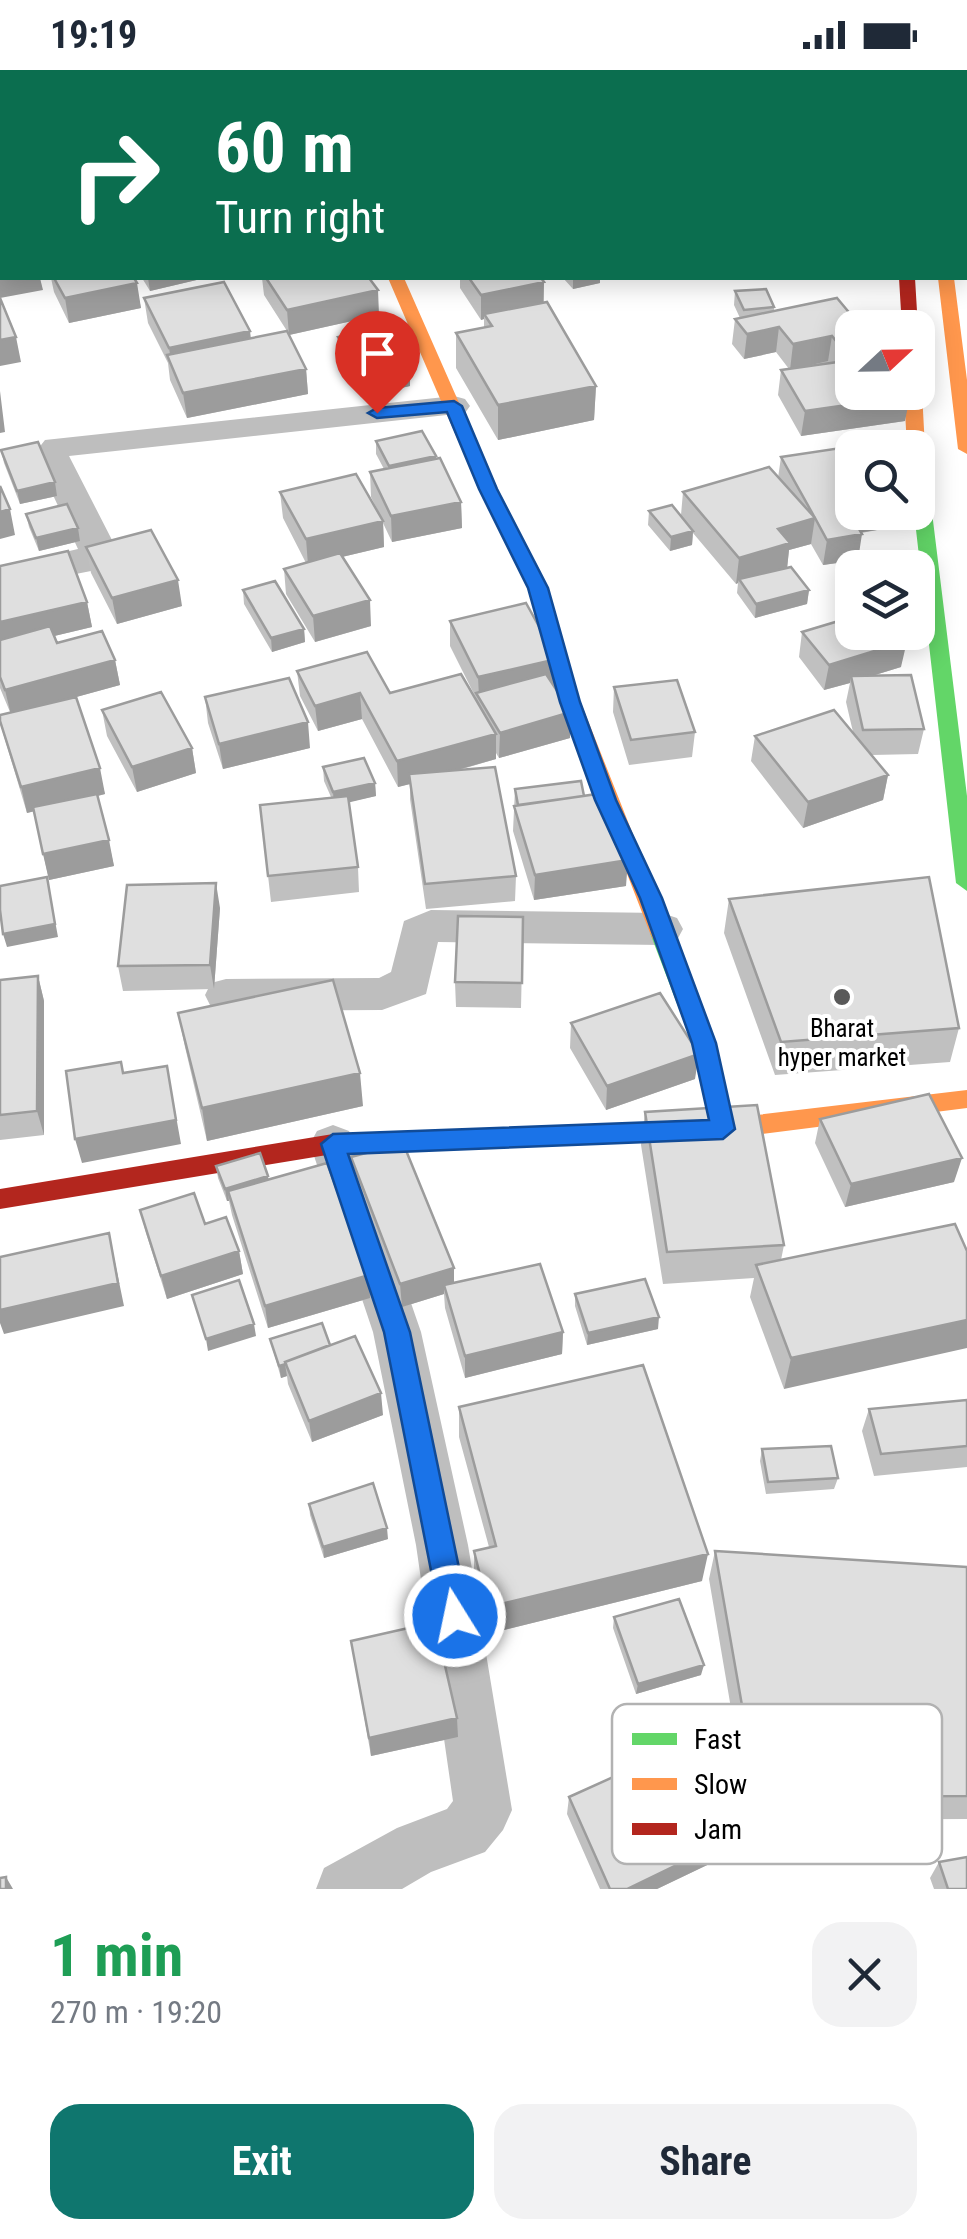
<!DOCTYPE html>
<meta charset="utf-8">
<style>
body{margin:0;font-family:"Roboto Condensed",sans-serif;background:#f2f2f3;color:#1f2937;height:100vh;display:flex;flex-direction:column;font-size:38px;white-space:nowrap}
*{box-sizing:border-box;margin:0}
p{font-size:32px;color:#747a83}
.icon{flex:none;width:55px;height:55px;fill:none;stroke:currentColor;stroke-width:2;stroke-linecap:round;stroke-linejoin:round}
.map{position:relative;height:1819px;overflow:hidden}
.sheet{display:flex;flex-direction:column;background:#fff;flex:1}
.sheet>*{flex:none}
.banner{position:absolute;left:0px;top:0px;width:968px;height:210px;box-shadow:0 5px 25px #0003;background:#0b6e4f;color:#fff;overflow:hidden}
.needle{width:65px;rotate:68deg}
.tools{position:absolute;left:835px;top:240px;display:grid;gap:20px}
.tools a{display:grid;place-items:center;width:100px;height:100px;border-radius:20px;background:#fff;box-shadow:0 5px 25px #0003;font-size:50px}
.pin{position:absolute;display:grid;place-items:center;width:85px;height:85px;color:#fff;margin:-102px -42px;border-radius:50% 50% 50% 0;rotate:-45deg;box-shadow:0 0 10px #0007}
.pin .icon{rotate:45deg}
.me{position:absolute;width:110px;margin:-55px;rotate:350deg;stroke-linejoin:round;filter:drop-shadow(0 0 8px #0008)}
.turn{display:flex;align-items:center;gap:35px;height:210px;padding:0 50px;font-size:45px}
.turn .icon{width:130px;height:130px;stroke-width:2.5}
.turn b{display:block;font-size:70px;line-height:85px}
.round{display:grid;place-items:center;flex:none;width:105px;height:105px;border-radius:30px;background:#f2f2f3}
.overview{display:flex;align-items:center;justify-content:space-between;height:170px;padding:0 50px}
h1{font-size:60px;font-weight:700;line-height:75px;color:#1e9e55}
.action{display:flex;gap:20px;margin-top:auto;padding:20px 50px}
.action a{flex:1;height:115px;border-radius:30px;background:#0f766e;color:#fff;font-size:40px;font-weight:700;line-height:115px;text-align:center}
.action a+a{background:#f2f2f3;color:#1f2937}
.status{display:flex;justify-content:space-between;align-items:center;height:70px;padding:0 50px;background:#fff;direction:ltr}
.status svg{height:28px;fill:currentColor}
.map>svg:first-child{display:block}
</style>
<div class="status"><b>19:19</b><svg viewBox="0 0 49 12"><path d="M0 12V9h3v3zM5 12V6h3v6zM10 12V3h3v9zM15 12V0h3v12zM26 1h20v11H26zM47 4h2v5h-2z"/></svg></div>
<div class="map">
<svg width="967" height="1819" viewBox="0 0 967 1819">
<rect width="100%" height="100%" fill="#fff"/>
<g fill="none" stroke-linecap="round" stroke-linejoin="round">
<path fill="#bebebe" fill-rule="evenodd" d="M14,0h26v2h-26z
M454,326l11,3 5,7 -5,7 -396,43 43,84 2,13 -18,17 -96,19v-22l78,-18 -44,-95 11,-14z
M431,840l231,3 15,5 6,11 -6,11 -15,5 -224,-3 -12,52 -44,16 -156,1 -15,-4 -6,-12 6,-12 15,-4 153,-1 12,-6 13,-51z
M333,1055l16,6 7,13 65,188 47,213 44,265 -9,20 -18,22 -54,20 -29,17h-86l8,-21 73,-40 50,-19 6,-8 -37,-256 -43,-213 -63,-188 7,-13z"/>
<path fill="#63d668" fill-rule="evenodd" d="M877,0h14v2h-14z
M922,0h14v2h-14z
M918,397l9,5 40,324v95l-11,-8 -42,-371h4z
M661,855l11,8 44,110 19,86 -4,7 -8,3 -8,-3 -4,-7 -19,-86 -42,-110z"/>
<path fill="#ff974d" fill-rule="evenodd" d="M388,208h16l93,211 50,99 21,82 104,263 -3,6h-16l-3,-6 -102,-263 -19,-82 -50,-99z
M938,208h16l13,102v74l-9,-5z
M918,318l4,4 3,56 -7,5v-5h-11l-3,-56h14z
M967,1020v18l-244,31 -201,8 -8,-3 -4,-7 4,-7 8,-3 201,-8z"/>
<path fill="#b3261e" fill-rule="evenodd" d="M899,208h16l3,50v1l-16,-1z
M522,1057l8,3 4,7 -4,7 -8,3 -189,7 -333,55v-20l333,-55z"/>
</g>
<path fill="#c0c0c0" d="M51,208h83l7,30 -72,15 -15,-31z
M142,208h63l-55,13z
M262,208h107l10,37 -90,20 17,34 2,25 -121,24 -17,-38 -2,-17 -20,-40 -4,-25 107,40 36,-7 -23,-36z
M460,208h81l3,4v21l52,83 -2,34 -96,20 -42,-72v-35l28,-5v-9l-3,1 -21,-32z
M563,208h37v5l-27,6z
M735,221l39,16v4l78,17 53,93 -104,15 -23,-41 3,-25 8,-1 -13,-17 -32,7 -12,-15 3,-25 5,-1 -6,-13z
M338,267l72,49 -49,11 -21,-35z
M376,371l60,15v3l25,43 1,26 -70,14 -9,-19 1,24 -42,10 29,69 -56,16 -29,-48 -2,-25 22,-6 -23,-45 -3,-26 99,21 -8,-16 -1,-25 14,-3 -8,-15z
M1,380l54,32 2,14 -37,8 -16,-41z
M781,387l102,72 -22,4 -3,27 -35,5 -12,-21 -22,6 -2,18 22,22 -2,14 -52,14 -18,-25 1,-10 -2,1 -43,-51 -1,12 -22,6 -22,-26 1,-14 32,4 2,-23 95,-14z
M26,444l52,14 2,13 -41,10 -10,-24z
M86,477l96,59 -65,18 -26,-51z
M0,496l87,36 5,25 -38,9 3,7 58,17 5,25 -44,12 29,97 -7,2 16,70 -65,14 -15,-69 -7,2 -27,-90 10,-11 -10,-24z
M852,514v26l-6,-12 2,-13z
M243,520l61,39 1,13 -33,10 -28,-48z
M450,551l106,63 -2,1 16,53 -71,20 -3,-5v6l-37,11 57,106 -1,25 -89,8 -16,-110v-15l-12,3 -36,-68 -44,12 -18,-35 -3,-25 93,22 86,5 -26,-52z
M802,562l99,35 -29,9 52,53 -6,25 -46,1 16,20 -5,25 -80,28 -52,-67 4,-25 98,-4 -7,-30 4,-19 -26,7 -25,-33z
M614,617l81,45 -3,25 -63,8 -16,-53z
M205,627l105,51 -87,21 -15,-46z
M102,640l90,38 4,25 -59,19 -30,-56z
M323,697l52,16 1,13 -28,6 10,65 1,25 -88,10 -11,-97 71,-8 -7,-16z
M515,719l70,7 41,90 -92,14 -21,-69z
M729,829l230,129 -9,34 -175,13 -51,-142z
M220,838l-6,81 -91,2 -5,-25z
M523,847l-2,91 -65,-1 -1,-25z
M38,906l6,25v134l-44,5v-160z
M178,943l185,93 -156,35 -22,-94z
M571,953l124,56 -89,31 -36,-62z
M645,1042l139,133 -3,15 174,-36 -171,165 -34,-92 4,-19 -91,6 -22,-139z
M820,1049l134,63 -109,25 -30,-64z
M351,1087l103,126 109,49 -1,22 -97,24 -20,-70 -1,-14 -42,13 -49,-126z
M216,1096l53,14 101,118 -102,30 -36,-113 -3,-14h-2l-9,-23z
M140,1140l65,14 34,27 4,23 -76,25 -21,-66z
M575,1224l83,35 -71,16 -12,-39z
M270,1269l60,6 53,70 -71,27 -24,-58 -1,-8 -6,2z
M967,1330v67l-93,9 -12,-45 7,-22z
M459,1337l243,174 -214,53 -14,-56v-27l15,-4 -30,-110z
M762,1379l76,29 -4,11 -68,5 -6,-33z
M309,1434l79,35 -64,19 -14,-43z
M715,1481l252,16v252l-217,1 -41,-241z
M614,1547l87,58 -65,19 -23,-66z
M351,1571l106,77 1,19 -87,19z
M569,1727l161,42 -4,17 -69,33h-57l-33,-75z
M939,1792l28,27h-33l-4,-11z"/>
<path fill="#9c9c9c" d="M164,0h70v2h-70z
M651,0h45v2h-46z
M2,33v25l-2,1v-25z
M0,97h2v13l-2,1z
M2,202v6h38l3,12 -43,8v-25z
M148,208h57l-55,13z
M573,208h27v5l-27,6z
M544,212l-1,25 -59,7v5l-3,1v-25z
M137,213l4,25 -72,15 -4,-25z
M378,220l1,25 -90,20 -2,-25z
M779,257l-3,25 -32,7 3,-25z
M250,261l3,25 -81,11 -3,-19z
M832,266l-4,25 -38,9 3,-26z
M16,267l5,25 -21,4v-26z
M852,280v24l-11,3 3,-26z
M410,291v25l-49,11 -1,-25z
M306,299l2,25 -121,24 -4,-25z
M596,316l-2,34 -96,20v-35z
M0,321l5,41 -5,1z
M910,326l-5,25 -104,15 4,-25z
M436,386v13l-46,10 -1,-13z
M55,412l2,14 -37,8 -3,-13z
M461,432l1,26 -70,14 -1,-26z
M10,439l5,26 -15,4v-27z
M852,439v3h35l-4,17 -39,6 4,-25z
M815,448l-4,26 -22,6 -2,19 -48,10 -1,4 -2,1 3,-26 39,-29z
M383,451l1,26 -76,18 -2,-26z
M78,458l2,13 -41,10 -3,-13z
M693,461l-1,14 -22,6 1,-14z
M862,464l-4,26 -35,5 4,-25z
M178,510l4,26 -65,18 -5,-26z
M809,520l-2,14 -52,14 1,-14z
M370,530l1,26 -56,16 -2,-26z
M87,532l5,25 -92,22v-27z
M304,559l1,13 -33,10 -1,-14z
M907,571l-6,26 -49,15 -1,-6 -1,7 -26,7 5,-25z
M557,589l-1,25 -75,18 -2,-5 -1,-20z
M115,590l5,25 -109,30 -6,-25z
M360,623l2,26 -44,12 -3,-25z
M571,642l-1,26 -71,20 1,-25z
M308,652l2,26 -87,21 -4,-25z
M496,664v25l-85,24 -2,-9 1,10 -12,3 -1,-26z
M192,678l4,25 -59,19 -5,-25z
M100,698l5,26 -78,19 -6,-26z
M888,705l-5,25 -80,28 5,-26z
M375,713l1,13 -42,10 -1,-14z
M109,770l5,26 -65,14 -6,-26z
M628,790l-2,26 -92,14 1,-25z
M47,807l11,60 -51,10 -4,-13z
M216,813l4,25 -6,81 -4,-24z
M38,906l6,25v134l-7,-24z
M699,984l-4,25 -89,31 1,-24z
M167,996l14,78 -99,19 -7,-24z
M360,1003l3,33 -156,35 -5,-33z
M962,1088l-8,24 -109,25 6,-23z
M268,1106l2,13 -42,2 1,10h-2l-2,-12z
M109,1163l15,73 -120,28 -4,-11v-13z
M239,1181l4,23 -76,25 -6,-23z
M454,1198v23l-10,-6v9l-42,13 -2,-23z
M369,1205l1,23 -102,30 -3,-22z
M659,1247l-1,12 -71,16 1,-12z
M967,1250v28l-183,41 7,-31z
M254,1254l2,12 -48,15 -2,-12z
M563,1262l-1,22 -97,24v-22z
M285,1294l2,12 -6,2 -2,-12z
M381,1323l2,22 -71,27 -3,-21z
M387,1458l1,11 -64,19 -1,-11z
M708,1484l-6,27 -214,53v-27z
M704,1595l-3,10 -65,19 2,-10z
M457,1648l1,19 -87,19 -2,-18z
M730,1769l-4,17 -69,33h-30z
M6,1807l7,12h-7z"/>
<path fill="#dfdfdf" stroke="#9c9c9c" stroke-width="2.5" d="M0,0h12l1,2h-11v31l-2,1z
M37,0h54l1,2h-55z
M101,0h53v2h-52z
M706,0h28l1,2h-28z
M2,68v16l-2,-3v-12z
M0,120h2v42h-2z
M0,166h2v36l-2,1z
M54,208h80l3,5 -72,15z
M266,208h103l9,12 -91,20z
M469,208h72l3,4 -63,13z
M224,212l26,49 -81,17 -25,-50z
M766,219l8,18 -30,3 -9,-19z
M0,228l16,39 -16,3z
M837,228l25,30h-10v22l-8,1 -12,-15 -39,8 -14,-17 -32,7 -12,-15z
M547,232l49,84 -98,19 -42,-72 36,-7 -8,-12z
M387,256l23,35 -50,11 -22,-35z
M287,261l19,38 -123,24 -16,-38z
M852,290v32h56l2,4 -105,15 -24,-41z
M422,361l14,25 -47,10 -13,-25z
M38,372l17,40 -38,9 -16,-41z
M854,376l1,2h-3v61l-4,1 14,24 -35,6 -12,-22 -37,11 12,14 -51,15 -56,-66 86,-25 46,51 -34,-61z
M440,388l21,44 -70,14 -21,-44z
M356,404l27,47 -77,18 -26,-47z
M0,416l10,23 -10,3z
M67,434l11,24 -42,10 -10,-24z
M672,435l21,26 -22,6 -22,-26z
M151,460l27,50 -66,18 -26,-51z
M68,481l19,51 -87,20v-56z
M340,483l30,47 -57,16 -29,-47z
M791,497l18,23 -53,14 -17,-25z
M275,511l29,48 -33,9 -28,-48z
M526,533l31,56 -79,18 -28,-56z
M852,547v15h47l8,9 -78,24 -27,-33z
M50,556l7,17 45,-12 13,29 -110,30 -5,-13v-37z
M367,582l23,41 71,-19 35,60 -99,27 -37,-68 -45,13 -18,-35z
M546,604l25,38 -71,21 -24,-40z
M911,605l13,54 -61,1 -12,-54z
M289,608l19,44 -89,22 -14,-47z
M677,610l18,52 -64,8 -17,-53z
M161,622l31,56 -60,19 -30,-57z
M76,627l24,71 -79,19 -21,-66v-6z
M834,640l54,65 -80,27 -53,-66z
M364,688l11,25 -42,9 -10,-25z
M495,697l21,109 -91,8 -16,-110z
M581,711l3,15 -66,9 -3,-16z
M604,723l24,67 -93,15 -21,-69z
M97,724l12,46 -66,14 -10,-47z
M348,726l10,71 -90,9 -8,-71z
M47,807l8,47 -52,10 -3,-24v-24z
M929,807l30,151 -178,14 -52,-143z
M216,813l-6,82 -92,1 9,-81z
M458,846l65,1 -1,66 -67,-1z
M38,906l-1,135 -37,4v-135z
M333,910l27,93 -158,35 -24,-95z
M660,923l39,61 -92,32 -36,-63z
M121,992l2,11 44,-7 9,54 -101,19 -9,-68z
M929,1024l33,64 -111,26 -31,-65z
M757,1035l27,140 -117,7 -22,-140z
M403,1073l51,125 -54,16 -49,-127z
M260,1083l8,23 -43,13 -9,-23z
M327,1093l42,112 -104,31 -37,-115z
M194,1123l11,31 21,-7 13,34 -78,25 -21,-66z
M955,1154l12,27v69l-176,38 -35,-93z
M109,1163l9,50 -118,27v-53z
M540,1194l23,68 -98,24 -21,-71z
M645,1209l14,38 -71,16 -13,-39z
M239,1210l15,44 -48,15 -14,-44z
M322,1253l8,22 -45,17 1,2 -7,2 -9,-27z
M355,1266l26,57 -72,28 -24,-59z
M643,1295l65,189 -220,53 -14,-56 22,-5 -37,-139z
M967,1330v46l-86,8 -12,-45z
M831,1376l7,32 -70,4 -6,-33z
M373,1413l14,45 -64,19 -14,-43z
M715,1481l252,16v229l-209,1z
M679,1529l25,66 -66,19 -24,-67z
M435,1552l22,96 -88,20 -18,-97z
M684,1675l46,94 -103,50h-17l-41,-92z
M967,1787v32h-19l-9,-27z
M6,1807v12h-6v-11z"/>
<path fill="#1a73e8" stroke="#114b97" stroke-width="2.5" d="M454,331l8,5 35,83 51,99 32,114 36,98 46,98 54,145 19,86 -12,10 -375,15 62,178 59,284 -4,10 -10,4 -10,-4 -5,-10 -56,-284 -63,-188 12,-10 376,-14 -17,-77 -52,-145 -45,-98 -35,-98 -32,-114 -49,-99 -32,-77 -70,6 -9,-5 9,-5z"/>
<circle fill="#595959" stroke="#fff" stroke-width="4" cx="842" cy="927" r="10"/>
<g text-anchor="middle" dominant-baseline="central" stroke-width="8" stroke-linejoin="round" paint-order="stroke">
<g font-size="25" fill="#000" stroke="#fff">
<text x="842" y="958">Bharat<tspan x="842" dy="29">hyper market</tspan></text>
</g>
</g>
<rect x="612" y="1634" width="330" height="160" rx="15" fill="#fff" stroke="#b2b2b2" stroke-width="2.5"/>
<rect x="632" y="1663" width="45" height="12" fill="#63d668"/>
<rect x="632" y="1708" width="45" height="12" fill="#ff974d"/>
<rect x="632" y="1753" width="45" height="12" fill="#b3261e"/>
<g font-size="28" fill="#000">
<text x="694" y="1679">Fast</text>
<text x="694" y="1724">Slow</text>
<text x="694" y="1769">Jam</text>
</g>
</svg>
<div class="tools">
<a><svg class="needle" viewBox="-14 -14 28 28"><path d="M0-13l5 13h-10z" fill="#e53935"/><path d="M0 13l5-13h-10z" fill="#747a83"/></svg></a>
<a><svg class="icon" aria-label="search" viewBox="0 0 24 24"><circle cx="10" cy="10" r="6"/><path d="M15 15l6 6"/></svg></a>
<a><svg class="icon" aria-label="layers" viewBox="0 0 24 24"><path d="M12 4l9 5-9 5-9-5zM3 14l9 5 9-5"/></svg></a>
</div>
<div class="pin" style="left:377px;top:343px;background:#d93025"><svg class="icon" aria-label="arrive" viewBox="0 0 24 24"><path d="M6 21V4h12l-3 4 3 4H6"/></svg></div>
<svg class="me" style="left:455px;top:1546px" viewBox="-20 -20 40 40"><circle r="17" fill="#1a73e8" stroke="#fff" stroke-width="3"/><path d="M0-11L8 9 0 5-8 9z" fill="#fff"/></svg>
<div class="banner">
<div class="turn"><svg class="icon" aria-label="right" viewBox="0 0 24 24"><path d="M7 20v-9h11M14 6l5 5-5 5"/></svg><div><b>60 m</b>Turn right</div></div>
</div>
</div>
<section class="sheet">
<div class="overview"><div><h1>1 min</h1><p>270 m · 19:20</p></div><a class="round"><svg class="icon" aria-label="close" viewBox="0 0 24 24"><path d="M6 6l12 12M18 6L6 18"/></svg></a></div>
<div class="action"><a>Exit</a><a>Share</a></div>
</section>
